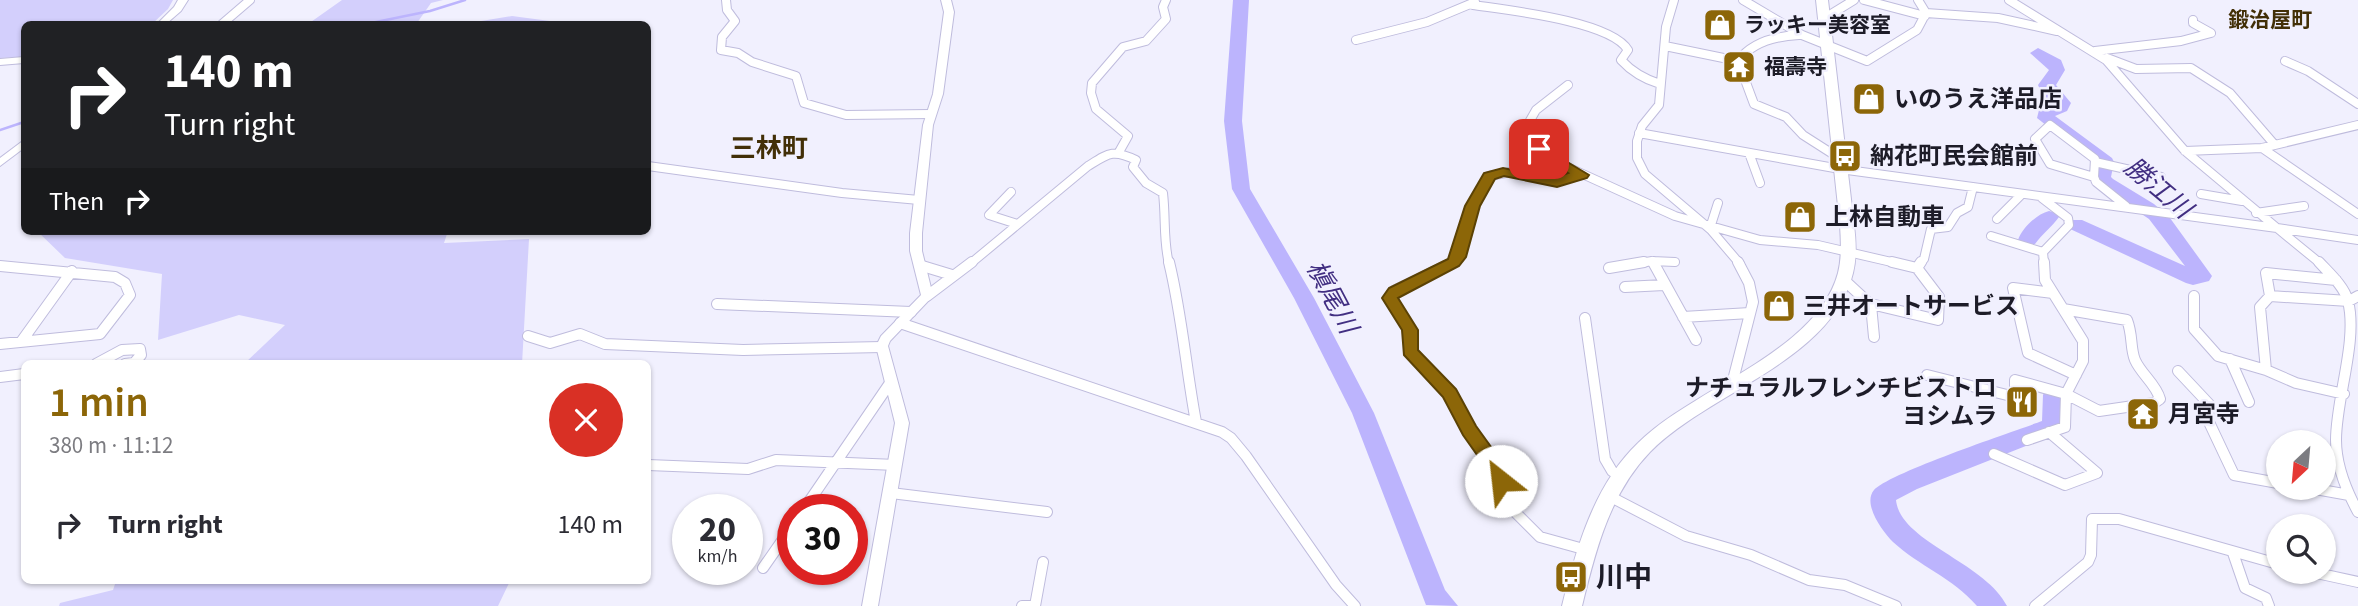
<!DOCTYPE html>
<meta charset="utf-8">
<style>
body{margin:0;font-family:"Source Sans 3","Noto Sans JP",sans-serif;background:#f7f7f7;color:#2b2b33;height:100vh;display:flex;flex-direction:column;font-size:26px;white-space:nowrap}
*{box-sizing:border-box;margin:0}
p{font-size:23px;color:#7c7c81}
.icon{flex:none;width:38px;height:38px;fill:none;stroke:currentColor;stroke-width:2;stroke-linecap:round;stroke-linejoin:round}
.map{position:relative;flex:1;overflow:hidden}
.details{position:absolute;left:21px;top:360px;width:630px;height:224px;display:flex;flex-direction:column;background:#fff;border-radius:10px;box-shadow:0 2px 5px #0004}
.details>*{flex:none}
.guide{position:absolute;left:21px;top:21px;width:630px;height:214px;border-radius:10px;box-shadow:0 2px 5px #0004;background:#202124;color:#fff;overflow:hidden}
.needle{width:46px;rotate:206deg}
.controls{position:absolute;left:2266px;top:430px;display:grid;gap:14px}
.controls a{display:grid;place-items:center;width:70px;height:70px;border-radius:50%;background:#fff;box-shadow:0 2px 5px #0004;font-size:35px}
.speed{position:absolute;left:672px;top:494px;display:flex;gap:14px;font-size:35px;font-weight:700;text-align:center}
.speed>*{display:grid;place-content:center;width:91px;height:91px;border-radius:50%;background:#fff;box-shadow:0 2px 5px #0004;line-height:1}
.speed small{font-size:18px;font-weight:400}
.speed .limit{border:10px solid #d22;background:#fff;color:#111}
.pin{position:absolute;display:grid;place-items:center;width:60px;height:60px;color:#fff;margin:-30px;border-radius:14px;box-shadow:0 4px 10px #0006}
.me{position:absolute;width:77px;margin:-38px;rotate:331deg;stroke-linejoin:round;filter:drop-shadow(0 0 5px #0008)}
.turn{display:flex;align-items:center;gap:24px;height:147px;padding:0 28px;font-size:32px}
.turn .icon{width:91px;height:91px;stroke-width:2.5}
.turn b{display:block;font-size:49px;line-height:60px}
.then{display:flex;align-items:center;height:66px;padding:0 28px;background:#0003;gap:14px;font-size:26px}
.round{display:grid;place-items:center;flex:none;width:74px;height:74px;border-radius:37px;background:#f7f7f7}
.summary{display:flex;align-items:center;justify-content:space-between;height:119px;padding:0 28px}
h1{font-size:42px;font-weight:600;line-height:52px;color:#8c6608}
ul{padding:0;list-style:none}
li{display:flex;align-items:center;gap:21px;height:91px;padding:0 28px}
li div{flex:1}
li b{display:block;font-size:26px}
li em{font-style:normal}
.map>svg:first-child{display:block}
</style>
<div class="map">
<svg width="2358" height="606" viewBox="0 0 2358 606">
<rect width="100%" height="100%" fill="#f1f0fe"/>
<path fill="#d3cffc" d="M0,0h173l-5,9 -16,15h-128v33l-24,1z
M342,0h101l-12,3 -14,20 8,1h-117z
M512,16l53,7 -102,1z
M37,231h411l-4,12 85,-4 -7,125h-278l41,-39 -46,-10 -81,25 4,-66 -97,-16z
M116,581h394l-12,25h-439l1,-3 53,-13z"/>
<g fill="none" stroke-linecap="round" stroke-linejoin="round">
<path stroke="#bcb4fd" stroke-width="2.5" d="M366,24l64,-13 35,-11
M0,130l24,-8"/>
<path fill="#bcb4fd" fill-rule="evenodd" d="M1233,0h16l-7,121 8,68 64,109 60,115 71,177 13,16 -32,-1 -74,-192 -58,-115 -62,-109 -8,-68z
M2038,48l23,12 4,10 -9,15 15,18 -4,8 -12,5 57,42 2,4 -3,15 2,2 41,25 16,14 42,58 -3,5 -16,4 -7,-2 -118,-55 -3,-4 3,-4h14l103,46 -36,-47 -55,-37 -2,-4 3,-14 -58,-46 2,-8 14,-6 -11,-10 -4,-9 11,-15 -19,-17z
M2049,211l7,2 3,4c-7,10 -17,17 -24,27h-14l-3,-4c4,-12 19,-26 31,-29z
M2054,387l8,2c6,11 5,33 -1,43l-144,57 -21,11c4,42 89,62 111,106h-30c-24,-28 -58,-40 -84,-64 -10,-10 -31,-38 -19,-52 15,-17 138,-58 168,-69l1,-26 3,-6z"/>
<defs>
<path id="minor-far1" d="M726,0l1,10 8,11 -13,16 -1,13 17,3 14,9 44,14 8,27 42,12 85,-1
M1674,0l-8,27 -7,78 -17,21 -5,15v17l8,16 66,56 29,34
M1743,0l59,35 65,26 50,-31 9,-17 -8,-13
M1864,0l61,16
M2009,0l97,60 79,91 92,77 81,12
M1473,5c34,5 138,16 155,45l-7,10c11,12 23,19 39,24
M1926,13l72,5 59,13
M1824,15l4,1 26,-16
M222,24l28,-24
M1799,35c-23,1 -47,7 -61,26l16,43 32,13 17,18 36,23
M1356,40l71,-18 48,-20
M1665,46l73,15
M2095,51l86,-10 30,-8 -18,-10v-3
M2107,58l29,11 55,-1 39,25 44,51
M2285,61l23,10 50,33
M1568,85l-32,25 -8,14 11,25 26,17 110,50 85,24 58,5 82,19
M2050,125l45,34 -1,18 -44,-13 -15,-25z
M1639,133l201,36 437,59 44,36
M2262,148l96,66
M2185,151l77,-3 96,-23
M1119,152l9,-16 -32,-27 -5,-16 1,-10 31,-36 23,-6 20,-22 -3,-12 3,-7
M1749,153l11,30
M2095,162l66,15
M648,166l194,27 77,7
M2094,177l2,5 30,24
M1011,192l-22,23 28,9
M2201,194l41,7
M2042,198l26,20 1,7 -26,27 1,12
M2256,213l48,-7
M1997,219l25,-25
M1710,228l8,-25
M1991,236l52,16
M1652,261l2,3
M970,264l118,-98c21,-13 25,-17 48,-6l-3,7 13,16 17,10c3,26 0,46 6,71
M1452,264l6,-7 14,-51 17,-30 22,-4 43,10 28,-7
M1634,264l18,-3 23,1
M1920,264l4,-5 7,-30 17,-2 9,-14 11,-6 5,-20"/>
<path id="minor" d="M1169,262c13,53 17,107 27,160
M1454,262l-60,29 -4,7 20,32v21l39,42 20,37 29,40 5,28 5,7 32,32 47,13
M1653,262l43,78
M1892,262l25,6
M2319,262c10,11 25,24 29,39 10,40 -12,97 -12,139 0,26 10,50 22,72
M919,265l33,10
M0,266l115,11 10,6 5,12 -30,39 -100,10
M1609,268l35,-6
M1844,280l27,25 3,32
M1625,287l39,-2
M2053,293l-40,-5 15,65 48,22
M927,296l45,-34
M2194,296v33l24,27 48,14 30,13 48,11
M2270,296l79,5 9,-5
M717,304l194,8
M1871,304l67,16 1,-23 -22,-29 4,-6
M1683,317l67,-4
M1585,318l20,141 7,12 8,5
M900,323l322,109 9,6 15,18 90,129 19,21
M528,336l22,7 30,-9 25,10 138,6 139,-3
M21,342l51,-71
M2230,359l19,43
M96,364l26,-14 18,-1 1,6 -7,8 -9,1
M2266,370l-6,-63 10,-11 -4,-23 70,7
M2178,371l31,33 -1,16 26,55 44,8
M1927,375l88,22v-17l51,14 33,17 55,-8 6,-4c-4,-15 -19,-25 -25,-39 -5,-12 -2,-25 -8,-40l-64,-11
M0,377l24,-3
M1732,384l21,-82 -4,-19 -11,-21
M2027,440l38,-13 1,-33 17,-33v-20l-38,-61 -1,-18
M1994,454l71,31 32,-12 -48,-41
M648,465l100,4 28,-9 120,5
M2310,488l39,7
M891,493l156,19
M1609,496l77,40 65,19 58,25 36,5 51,21
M804,509l86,-126
M2233,553l12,35 21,10 3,8
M763,568l30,-43
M2312,572l46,10
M1022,606h13l8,-44
M2035,606l53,-44 3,-7 1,-36h27l159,45"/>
<path id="tertiary" d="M178,0h10l-7,11 -15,13h-9l17,-17z
M941,0h10l3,12 -11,82 -10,31 -11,108v18l11,45 -43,45 -2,5 21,77 -31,183h-16l33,-183 -19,-77 5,-10 40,-41 -11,-44v-18l13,-108 10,-31 11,-82z
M24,57v6l-24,2v-6z
M24,140v8l-24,18v-8z"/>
<path id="trunk" d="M1816,0h12l26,225c2,16 3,32 -1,48 -21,88 -144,119 -203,179 -40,41 -55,100 -68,154h-20c14,-57 32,-121 76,-163 55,-55 179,-91 200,-170 4,-16 3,-32 2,-48z"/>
</defs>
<use href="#minor-far1" stroke="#bfbcdd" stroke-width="10"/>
<use href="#minor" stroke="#bfbcdd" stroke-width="12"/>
<use href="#tertiary" stroke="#bfbcdd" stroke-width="2"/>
<use href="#trunk" stroke="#bfbcdd" stroke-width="2"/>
<use href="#minor-far1" stroke="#fff" stroke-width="8"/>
<use href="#minor" stroke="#fff" stroke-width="10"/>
<use href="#tertiary" fill="#fff" fill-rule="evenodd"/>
<use href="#trunk" fill="#fff" fill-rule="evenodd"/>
</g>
<path fill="#8c6608" stroke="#5b4205" stroke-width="2" d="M1539,145l50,30 -2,3 -30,9 -53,-11 -9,3 -15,27 -14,51 -7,9 -61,32 20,32v20l38,39 20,37 28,39 6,16 -3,5h-13l-5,-14 -26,-37 -20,-38 -39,-42 -2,-25 -20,-32 7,-10 59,-29 17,-53 19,-33 19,-5 52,10 13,-5 -34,-21 -2,-3z"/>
<defs>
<symbol id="shop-square" viewBox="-11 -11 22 22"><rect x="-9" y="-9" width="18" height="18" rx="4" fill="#8c6608" stroke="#f1f0fe"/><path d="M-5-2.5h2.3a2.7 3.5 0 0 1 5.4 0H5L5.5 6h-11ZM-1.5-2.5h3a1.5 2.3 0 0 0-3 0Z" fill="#fff"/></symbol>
<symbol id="temple-square" viewBox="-11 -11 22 22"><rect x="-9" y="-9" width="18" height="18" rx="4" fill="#8c6608" stroke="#f1f0fe"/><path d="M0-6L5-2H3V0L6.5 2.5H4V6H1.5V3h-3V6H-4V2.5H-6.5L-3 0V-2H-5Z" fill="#fff"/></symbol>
<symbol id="bus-square" viewBox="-11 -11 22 22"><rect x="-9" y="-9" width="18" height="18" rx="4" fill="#8c6608" stroke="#f1f0fe"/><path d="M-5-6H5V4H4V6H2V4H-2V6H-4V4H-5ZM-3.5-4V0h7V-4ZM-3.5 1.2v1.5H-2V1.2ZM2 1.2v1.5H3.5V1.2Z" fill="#fff"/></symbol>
<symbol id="restaurant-square" viewBox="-11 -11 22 22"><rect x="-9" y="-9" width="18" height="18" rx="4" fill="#8c6608" stroke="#f1f0fe"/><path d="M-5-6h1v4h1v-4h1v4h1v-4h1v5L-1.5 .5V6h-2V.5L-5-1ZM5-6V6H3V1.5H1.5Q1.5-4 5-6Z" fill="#fff"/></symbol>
</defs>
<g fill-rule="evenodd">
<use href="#shop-square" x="1701" y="6" width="38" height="38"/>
<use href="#temple-square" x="1720" y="48" width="38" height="38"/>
<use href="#shop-square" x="1850" y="80" width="38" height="38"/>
<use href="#bus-square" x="1826" y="137" width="38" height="38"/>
<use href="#shop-square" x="1781" y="198" width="38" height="38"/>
<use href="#shop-square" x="1760" y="287" width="38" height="38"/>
<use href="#restaurant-square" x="2003" y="383" width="38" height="38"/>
<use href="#temple-square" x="2124" y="395" width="38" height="38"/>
<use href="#bus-square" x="1552" y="558" width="38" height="38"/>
</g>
<g text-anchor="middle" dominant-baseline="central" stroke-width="5" stroke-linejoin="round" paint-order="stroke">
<g font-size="21" font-weight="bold" fill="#422f07" stroke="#f1f0fe">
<text x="2270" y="20">鍛治屋町</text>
</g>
<g font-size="21" font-weight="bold" fill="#1d1c28" stroke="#f1f0fe" text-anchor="start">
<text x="1744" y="25">ラッキー美容室</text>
<text x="1764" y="67">福壽寺</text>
</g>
<g font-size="24" font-weight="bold" fill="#1d1c28" stroke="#f1f0fe" text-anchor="start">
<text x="1894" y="99">いのうえ洋品店</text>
<text x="1870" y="156">納花町民会館前</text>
<text x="1825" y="217">上林自動車</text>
<text x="1803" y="306">三井オートサービス</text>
<text x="1997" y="388" text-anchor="end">ナチュラルフレンチビストロ<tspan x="1997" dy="28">ヨシムラ</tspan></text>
<text x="2168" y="414">月宮寺</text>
</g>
<g font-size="26" font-weight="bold" fill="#422f07" stroke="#f1f0fe">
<text x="769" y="148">三林町</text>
</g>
<g font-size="26" font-style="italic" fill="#422f82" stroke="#f1f0fe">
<text transform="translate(2158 188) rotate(40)">勝江川</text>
<text transform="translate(1332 297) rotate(62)">槇尾川</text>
</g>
<g font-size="28" font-weight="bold" fill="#1d1c28" stroke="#f1f0fe" text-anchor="start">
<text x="1596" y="577">川中</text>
</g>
</g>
</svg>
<div class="controls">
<a><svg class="needle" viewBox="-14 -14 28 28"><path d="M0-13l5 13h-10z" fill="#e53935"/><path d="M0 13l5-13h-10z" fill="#7c7c81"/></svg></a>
<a><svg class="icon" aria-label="search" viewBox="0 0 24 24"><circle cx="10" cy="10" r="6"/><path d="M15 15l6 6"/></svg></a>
</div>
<div class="speed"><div>20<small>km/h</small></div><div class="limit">30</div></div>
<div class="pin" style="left:1539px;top:149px;background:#d93025"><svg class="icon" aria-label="arrive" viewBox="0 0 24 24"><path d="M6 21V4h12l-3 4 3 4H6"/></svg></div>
<svg class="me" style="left:1501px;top:481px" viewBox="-20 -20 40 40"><circle r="19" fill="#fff"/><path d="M0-13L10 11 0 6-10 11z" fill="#8c6608"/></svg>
<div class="guide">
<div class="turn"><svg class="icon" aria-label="right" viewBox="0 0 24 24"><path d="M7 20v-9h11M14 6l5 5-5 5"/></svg><div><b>140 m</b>Turn right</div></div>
<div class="then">Then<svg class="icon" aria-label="right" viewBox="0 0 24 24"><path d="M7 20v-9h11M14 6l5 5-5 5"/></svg></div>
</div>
<section class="details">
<div class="summary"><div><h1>1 min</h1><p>380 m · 11:12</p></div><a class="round" style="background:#d93025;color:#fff"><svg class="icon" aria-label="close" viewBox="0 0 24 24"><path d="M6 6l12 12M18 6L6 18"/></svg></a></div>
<ul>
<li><svg class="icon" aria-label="right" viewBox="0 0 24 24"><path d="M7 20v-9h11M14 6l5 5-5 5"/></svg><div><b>Turn right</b></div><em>140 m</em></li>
</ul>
</section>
</div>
